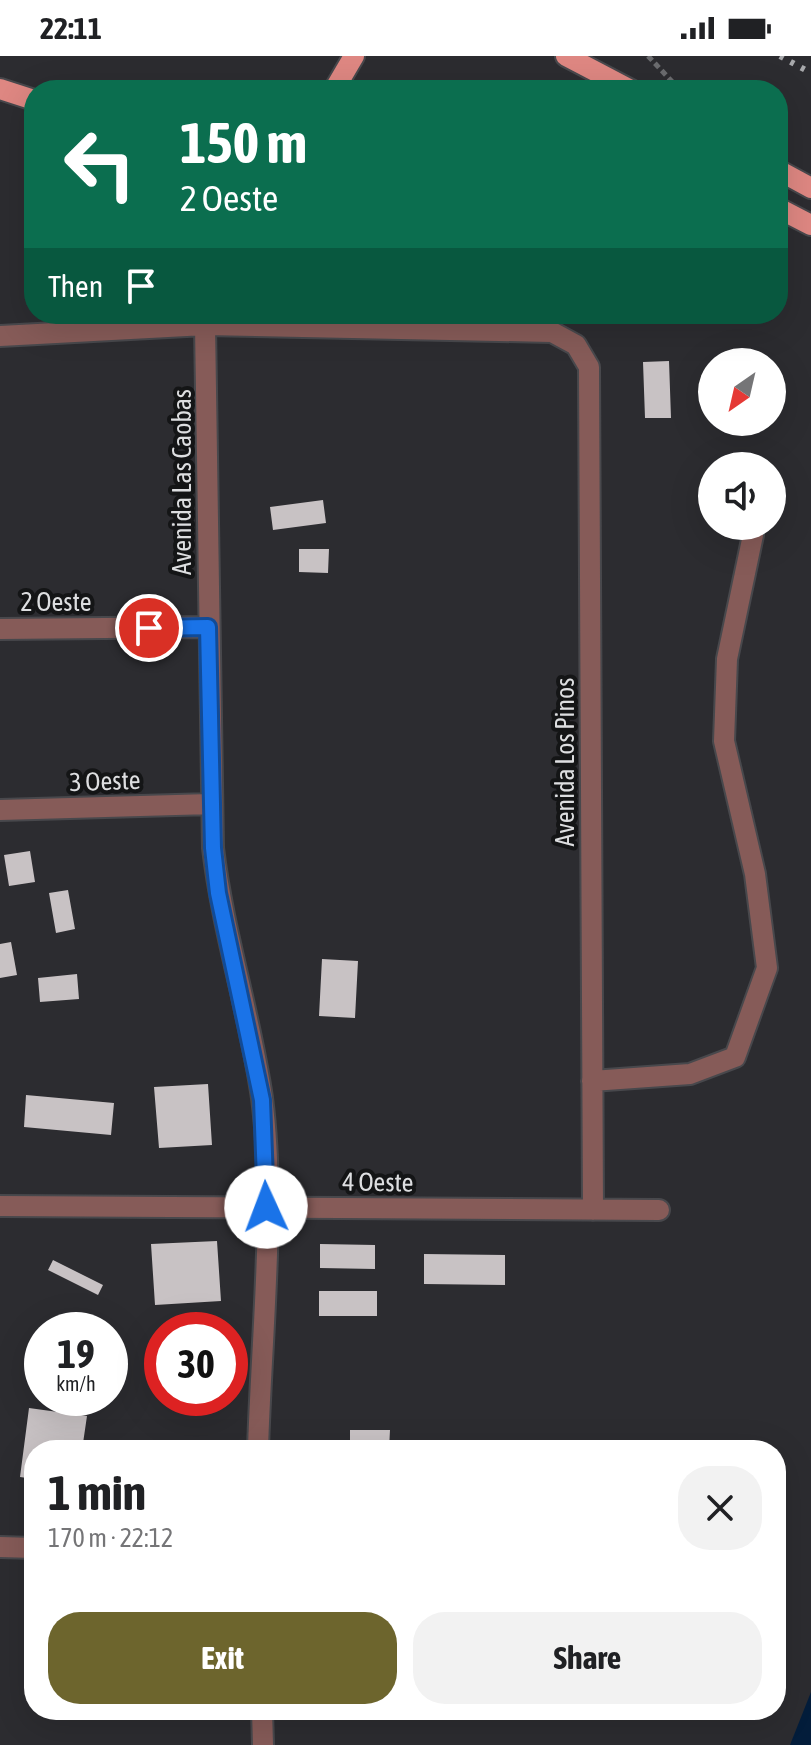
<!DOCTYPE html>
<meta charset="utf-8">
<style>
body{margin:0;font-family:"Asap Condensed",sans-serif;background:#f2f2f2;color:#202124;height:100vh;display:flex;flex-direction:column;font-size:30px;white-space:nowrap}
*{box-sizing:border-box;margin:0}
p{font-size:26px;color:#757577}
.icon{flex:none;width:44px;height:44px;fill:none;stroke:currentColor;stroke-width:2;stroke-linecap:round;stroke-linejoin:round}
.map{position:relative;flex:1;overflow:hidden}
.sheet{position:absolute;left:24px;top:1384px;width:762px;height:280px;display:flex;flex-direction:column;background:#fff;border-radius:32px;box-shadow:0 8px 32px #0002}
.sheet>*{flex:none}
.hud{position:absolute;left:24px;top:24px;width:764px;height:244px;border-radius:32px;box-shadow:0 8px 32px #0002;background:#0b6e4f;color:#fff;overflow:hidden}
.needle{width:52px;rotate:214deg}
.controls{position:absolute;left:698px;top:292px;display:grid;gap:16px}
.controls a{display:grid;place-items:center;width:88px;height:88px;border-radius:50%;background:#fff;box-shadow:0 8px 32px #0002;font-size:40px}
.speed{position:absolute;left:24px;top:1256px;display:flex;gap:16px;font-size:40px;font-weight:700;text-align:center}
.speed>*{display:grid;place-content:center;width:104px;height:104px;border-radius:50%;background:#fff;box-shadow:0 8px 32px #0002;line-height:1}
.speed small{font-size:20px;font-weight:400}
.speed .limit{border:12px solid #d22;background:#fff;color:#111}
.pin{position:absolute;display:grid;place-items:center;width:68px;height:68px;color:#fff;margin:-34px;border:4px solid #fff;border-radius:50%;box-shadow:0 2px 8px #0007}
.me{position:absolute;width:88px;margin:-44px;rotate:358deg;stroke-linejoin:round;filter:drop-shadow(0 0 6px #0008)}
.turn{display:flex;align-items:center;gap:28px;height:168px;padding:0 24px;font-size:36px}
.turn .icon{width:104px;height:104px;stroke-width:2.5}
.turn b{display:block;font-size:56px;line-height:68px}
.then{display:flex;align-items:center;height:76px;padding:0 24px;background:#0003;gap:16px;font-size:30px}
.round{display:grid;place-items:center;flex:none;width:84px;height:84px;border-radius:32px;background:#f2f2f2}
.head{display:flex;align-items:center;justify-content:space-between;height:136px;padding:0 24px}
h1{font-size:48px;font-weight:700;line-height:60px}
.cta{display:flex;gap:16px;margin-top:auto;padding:16px 24px}
.cta a{flex:1;height:92px;border-radius:32px;background:#6d652d;color:#fff;font-size:32px;font-weight:700;line-height:92px;text-align:center}
.cta a+a{background:#f2f2f2;color:#202124}
.status{display:flex;justify-content:space-between;align-items:center;height:56px;padding:0 40px;background:#fff;direction:ltr}
.status svg{height:22px;fill:currentColor}
.map>svg:first-child{display:block}
</style>
<div class="status"><b>22:11</b><svg viewBox="0 0 49 12"><path d="M0 12V9h3v3zM5 12V6h3v6zM10 12V3h3v9zM15 12V0h3v12zM26 1h20v11H26zM47 4h2v5h-2z"/></svg></div>
<div class="map">
<svg width="811" height="1689" viewBox="0 0 811 1689">
<rect width="100%" height="100%" fill="#2c2c30"/>
<path fill="#031d3b" d="M811,1636v53h-21z"/>
<path fill="#c8c2c4" d="M669,305l2,57h-26l-2,-56z
M323,444l3,23 -53,7 -3,-23z
M299,493h30l-1,24 -29,-1z
M30,795l5,31 -26,4 -5,-31z
M68,834l7,39 -19,4 -7,-40z
M11,886l6,33 -17,3v-34z
M322,903l36,2 -3,57 -36,-2z
M77,918l2,25 -39,3 -2,-24z
M208,1028l4,61 -53,3 -5,-61z
M26,1039l88,8 -3,32 -87,-8z
M217,1185l4,60 -66,4 -4,-61z
M320,1188l55,1v24l-55,-1z
M424,1198l81,1v30l-81,-1z
M53,1204l50,25 -5,10 -50,-25z
M319,1235h58v25h-58z
M29,1352l58,8 -5,34h-48v29l-14,-2z
M350,1374h40l-1,20h-39z"/>
<g fill="none" stroke-linecap="round" stroke-linejoin="round">
<defs>
<path id="minor" d="M205,269l8,523c10,85 37,166 49,250 14,108 -1,242 -4,352
M0,280l205,-11 347,7 24,13 13,22 4,843
M0,573l208,-2
M0,754l211,-6
M592,1025l98,-7 45,-17 32,-89 -12,-94 -31,-133 3,-82 26,-124
M0,1150l659,4
M0,1491l34,1
M262,1654l1,35"/>
<path id="major" d="M566,0l65,34
M0,33l34,11
M334,34l20,-34
M778,114l33,18
M778,152l33,17"/>
</defs>
<use href="#minor" stroke="#48484c" stroke-width="24"/>
<use href="#major" stroke="#48484c" stroke-width="24"/>
<path stroke="#6b6c6f" stroke-width="5" stroke-dasharray="6 4" stroke-linecap="butt" d="M648,0l32,34"/>
<use href="#minor" stroke="#865b58" stroke-width="20"/>
<use href="#major" stroke="#de8782" stroke-width="20"/>
<path stroke="#a7a8ab" stroke-width="6" stroke-dasharray="4 8" stroke-linecap="butt" d="M780,0l31,17"/>
</g>
<g fill="none" stroke-linecap="round" stroke-linejoin="round">
<defs>
<path id="route" d="M149,572l59,-1 5,221 5,45 44,207 4,107"/>
</defs>
<use href="#route" stroke="#114b97" stroke-width="20"/>
<use href="#route" stroke="#1a73e8" stroke-width="14"/>
</g>
<g text-anchor="middle" dominant-baseline="central" stroke-width="8" stroke-linejoin="round" paint-order="stroke">
<g font-size="26" fill="#dddee0" stroke="#141516">
<text transform="translate(182 426) rotate(-90)">Avenida Las Caobas</text>
<text x="56" y="546">2 Oeste</text>
<text transform="translate(565 706) rotate(-90)">Avenida Los Pinos</text>
<text transform="translate(105 725) rotate(-2)">3 Oeste</text>
<text transform="translate(378 1126) rotate(1)">4 Oeste</text>
</g>
</g>
</svg>
<div class="controls">
<a><svg class="needle" viewBox="-14 -14 28 28"><path d="M0-13l5 13h-10z" fill="#e53935"/><path d="M0 13l5-13h-10z" fill="#757577"/></svg></a>
<a><svg class="icon" aria-label="sound" viewBox="0 0 24 24"><path d="M4 9h4l5-4v14l-5-4H4zM17 9q2 3 0 6"/></svg></a>
</div>
<div class="speed"><div>19<small>km/h</small></div><div class="limit">30</div></div>
<div class="pin" style="left:149px;top:572px;background:#d93025"><svg class="icon" aria-label="arrive" viewBox="0 0 24 24"><path d="M6 21V4h12l-3 4 3 4H6"/></svg></div>
<svg class="me" style="left:266px;top:1151px" viewBox="-20 -20 40 40"><circle r="19" fill="#fff"/><path d="M0-13L10 11 0 6-10 11z" fill="#1a73e8"/></svg>
<div class="hud">
<div class="turn"><svg class="icon" aria-label="left" viewBox="0 0 24 24"><path d="M17 20v-9H6M10 6l-5 5 5 5"/></svg><div><b>150 m</b>2 Oeste</div></div>
<div class="then">Then<svg class="icon" aria-label="arrive" viewBox="0 0 24 24"><path d="M6 21V4h12l-3 4 3 4H6"/></svg></div>
</div>
<section class="sheet">
<div class="head"><div><h1>1 min</h1><p>170 m · 22:12</p></div><a class="round"><svg class="icon" aria-label="close" viewBox="0 0 24 24"><path d="M6 6l12 12M18 6L6 18"/></svg></a></div>
<div class="cta"><a>Exit</a><a>Share</a></div>
</section>
</div>
